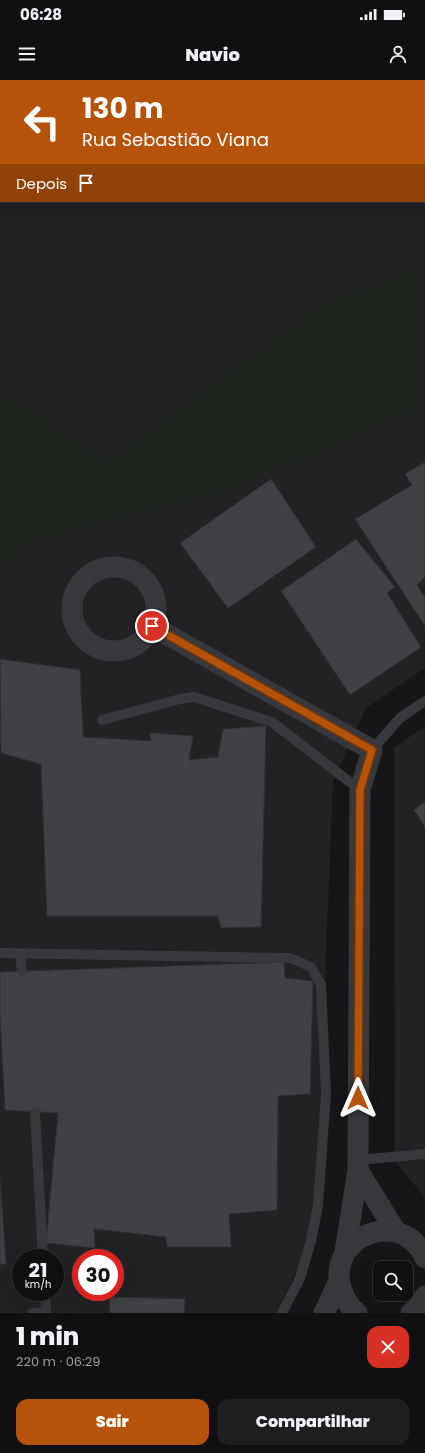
<!DOCTYPE html>
<html lang="pt">
<meta charset="utf-8">
<style>
body{margin:0;font-family:Poppins,sans-serif;background:#1e1e20;color:#f1f3f6;height:100vh;display:flex;flex-direction:column;font-size:15px;white-space:nowrap}
*{box-sizing:border-box;margin:0}
p{font-size:13px;color:#9c9d9f}
.icon{flex:none;width:22px;height:22px;fill:none;stroke:currentColor;stroke-width:2;stroke-linecap:round;stroke-linejoin:round}
.map{position:relative;height:1233px;overflow:hidden}
.side{display:flex;flex-direction:column;background:#101012;flex:1}
.side>*{flex:none}
.guide{position:absolute;left:0px;top:0px;width:425px;height:122px;box-shadow:0 4px 16px #0002,0 0 0 1px #303032;background:#b45309;color:#fff;overflow:hidden}
.fabs{position:absolute;left:373px;top:1181px;display:grid;gap:8px}
.fabs a{display:grid;place-items:center;width:40px;height:40px;border-radius:8px;background:#101012;box-shadow:0 4px 16px #0002,0 0 0 1px #303032;font-size:20px}
.speed{position:absolute;left:12px;top:1169px;display:flex;gap:8px;font-size:20px;font-weight:700;text-align:center}
.speed>*{display:grid;place-content:center;width:52px;height:52px;border-radius:50%;background:#101012;box-shadow:0 4px 16px #0002,0 0 0 1px #303032;line-height:1}
.speed small{font-size:10px;font-weight:400}
.speed .limit{border:6px solid #d22;background:#fff;color:#111}
.pin{position:absolute;display:grid;place-items:center;width:34px;height:34px;color:#fff;margin:-17px;border:2px solid #fff;border-radius:50%;box-shadow:0 1px 4px #0007}
.me{position:absolute;width:44px;margin:-22px;rotate:0deg;stroke-linejoin:round;filter:drop-shadow(0 0 3px #0008)}
.turn{display:flex;align-items:center;gap:14px;height:84px;padding:0 16px;font-size:18px}
.turn .icon{width:52px;height:52px;stroke-width:2.5}
.turn b{display:block;font-size:28px;line-height:34px}
.then{display:flex;align-items:center;height:38px;padding:0 16px;background:#0003;gap:8px;font-size:15px}
.round{display:grid;place-items:center;flex:none;width:42px;height:42px;border-radius:12px;background:#1e1e20}
.summary{display:flex;align-items:center;justify-content:space-between;height:68px;padding:0 16px}
h1{font-size:24px;font-weight:800;line-height:30px}
.button{display:flex;gap:8px;margin-top:auto;padding:8px 16px}
.button a{flex:1;height:46px;border-radius:12px;background:#b45309;color:#fff;font-size:16px;font-weight:800;line-height:46px;text-align:center}
.button a+a{background:#1e1e20;color:#f1f3f6}
.status{display:flex;justify-content:space-between;align-items:center;height:28px;padding:0 20px;background:#101012;direction:ltr}
.status svg{height:11px;fill:currentColor}
header{display:flex;justify-content:space-between;align-items:center;height:52px;padding:0 16px;background:#101012;font-size:18px;font-weight:800}
.map>svg:first-child{display:block}
</style>
<div class="status"><b>06:28</b><svg viewBox="0 0 49 12"><path d="M0 12V9h3v3zM5 12V6h3v6zM10 12V3h3v9zM15 12V0h3v12zM26 1h20v11H26zM47 4h2v5h-2z"/></svg></div>
<header><svg class="icon" aria-label="menu" viewBox="0 0 24 24"><path d="M4 6h16M4 12h16M4 18h16"/></svg>Navio<svg class="icon" aria-label="person" viewBox="0 0 24 24"><circle cx="12" cy="8" r="4"/><path d="M4 21q1-7 8-7t8 7"/></svg></header>
<div class="map">
<svg width="425" height="1233" viewBox="0 0 425 1233">
<rect width="100%" height="100%" fill="#161618"/>
<path fill="#222225" fill-rule="evenodd" d="M0,0h425v588l-59,40 -33,73 -18,453 -39,79h-276zM1,1h423v120h-423zM21,1178h34v34h-34zM81,1178h34v34h-34z
M425,646v472l-30,-37 -1,-413z"/>
<path fill="#1e261f" d="M425,187v140l-183,79 -212,55 -30,36v-181l30,12 75,54 218,-160z"/>
<path fill="#404145" stroke="#303034" d="M425,382v115l-8,8 8,12v29l-70,-107 57,-34 -7,-11z
M271,399l45,68 -88,61 -48,-65z
M356,459l39,48 -8,6 34,54 -71,48 -69,-104z
M0,579l80,11 3,67 68,4 -1,-8 43,3 -4,24 29,-3 5,-28 43,-3 -5,201 -40,1 -3,-12h-171l-6,-152 -40,-11z
M425,722v25l-11,-17z
M284,882l1,16 28,3 -3,113 -32,2 -1,114 -48,4 2,33h-64l-1,-10 -72,-8 1,19 -49,-5 12,-130 -53,-3 -5,-94v-44z
M0,1098l6,86h-6z
M109,1217l76,2 -1,14h-74z"/>
<g fill="none" stroke-linecap="round" stroke-linejoin="round">
<path stroke="#37383d" stroke-width="10" d="M102,640l78,-21 14,-2 78,25 88,68
M372,670l28,-32 25,-17
M0,873l290,5 21,9 10,18 5,108 -8,112 -7,36 -11,37 -18,35
M20,874l2,17
M35,1032l8,146
M358,1080l67,-6
M45,1212l1,21
M32,1233l14,-1"/>
<path stroke="#37383d" stroke-width="21" d="M72 529a42 42 0 1 1 84 0a42 42 0 1 1-84 0Z
M152,546l220,124 -12,40 -2,380 -13,82
M358,1090l38,62
M324,1233l15,-32
M357,1233c-8,-6 -13,-15 -16,-25 -15,-53 62,-81 84,-30
M411,1233l8,-7 6,-10"/>
</g>
<g fill="none" stroke-linecap="round" stroke-linejoin="round">
<defs>
<path id="route" d="M152,546l220,124 -12,40 -2,308"/>
</defs>
<use href="#route" stroke="#753606" stroke-width="10"/>
<use href="#route" stroke="#b45309" stroke-width="7"/>
</g>
</svg>
<div class="fabs">
<a><svg class="icon" aria-label="search" viewBox="0 0 24 24"><circle cx="10" cy="10" r="6"/><path d="M15 15l6 6"/></svg></a>
</div>
<div class="speed"><div>21<small>km/h</small></div><div class="limit">30</div></div>
<div class="pin" style="left:152px;top:546px;background:#d93025"><svg class="icon" aria-label="arrive" viewBox="0 0 24 24"><path d="M6 21V4h12l-3 4 3 4H6"/></svg></div>
<svg class="me" style="left:358px;top:1018px" viewBox="-20 -20 40 40"><path d="M0-17L14 15 0 8-14 15z" fill="#b45309" stroke="#fff" stroke-width="4"/></svg>
<div class="guide">
<div class="turn"><svg class="icon" aria-label="left" viewBox="0 0 24 24"><path d="M17 20v-9H6M10 6l-5 5 5 5"/></svg><div><b>130 m</b>Rua Sebastião Viana</div></div>
<div class="then">Depois<svg class="icon" aria-label="arrive" viewBox="0 0 24 24"><path d="M6 21V4h12l-3 4 3 4H6"/></svg></div>
</div>
</div>
<section class="side">
<div class="summary"><div><h1>1 min</h1><p>220 m · 06:29</p></div><a class="round" style="background:#d93025;color:#fff"><svg class="icon" aria-label="close" viewBox="0 0 24 24"><path d="M6 6l12 12M18 6L6 18"/></svg></a></div>
<div class="button"><a>Sair</a><a>Compartilhar</a></div>
</section>
